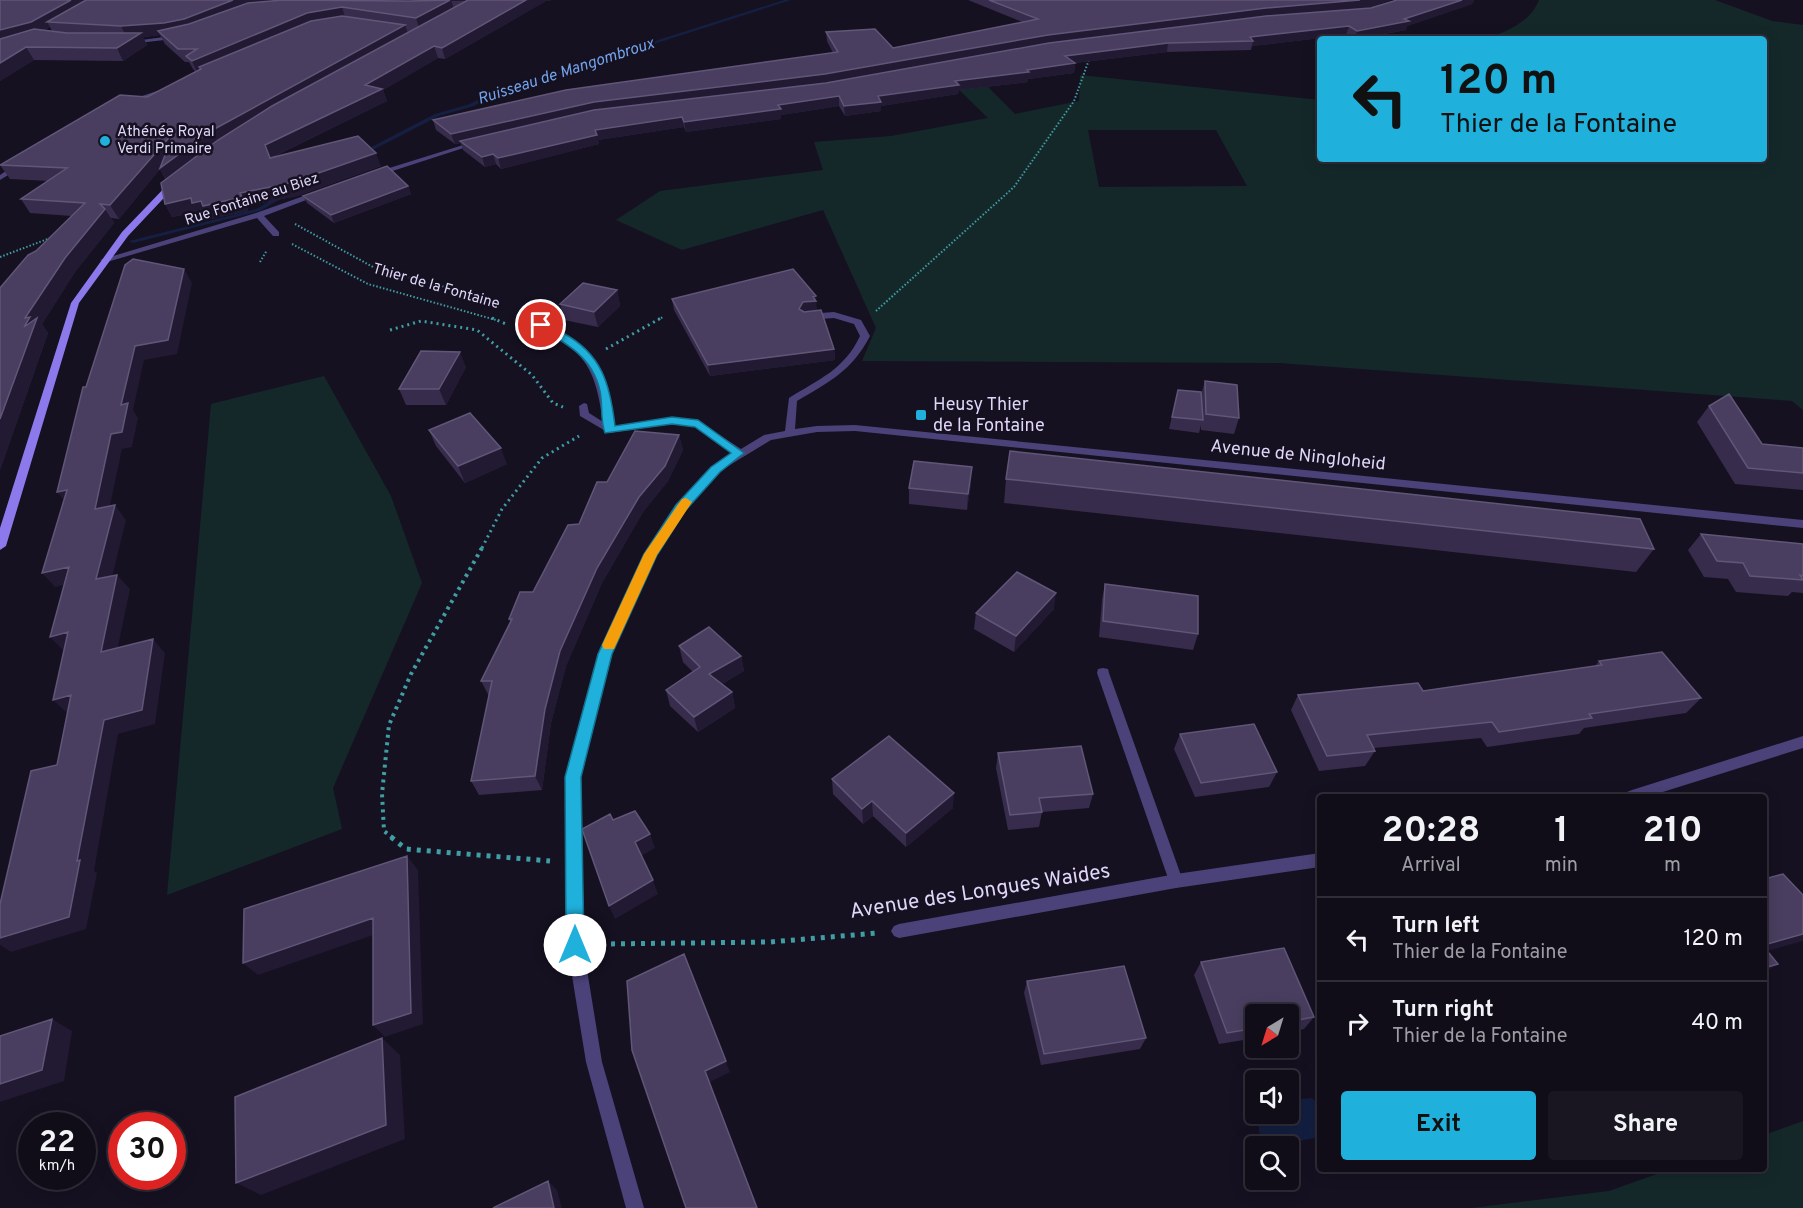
<!DOCTYPE html>
<meta charset="utf-8">
<style>
body{margin:0;font-family:Overpass,sans-serif;background:#191622;color:#f1f3f6;height:100vh;display:flex;flex-direction:column;font-size:22px;white-space:nowrap}
*{box-sizing:border-box;margin:0}
p{font-size:20px;color:#9c9ca2}
.icon{flex:none;width:33px;height:33px;fill:none;stroke:currentColor;stroke-width:2;stroke-linecap:round;stroke-linejoin:round}
.map{position:relative;flex:1;overflow:hidden}
.details{position:absolute;left:1317px;top:794px;width:450px;height:378px;display:flex;flex-direction:column;background:#100d19;border-radius:6px;box-shadow:0 3px 15px #0003,0 0 0 2px #302d38}
.details>*{flex:none}
.top-card{position:absolute;left:1317px;top:36px;width:450px;height:126px;border-radius:6px;box-shadow:0 3px 15px #0003,0 0 0 2px #302d38;background:#1fb0dc;color:#111;overflow:hidden}
.needle{width:39px;rotate:218deg}
.controls{position:absolute;left:1245px;top:1004px;display:grid;gap:12px}
.controls a{display:grid;place-items:center;width:54px;height:54px;border-radius:6px;background:#100d19;box-shadow:0 3px 15px #0003,0 0 0 2px #302d38;font-size:30px}
.speed{position:absolute;left:18px;top:1112px;display:flex;gap:12px;font-size:30px;font-weight:700;text-align:center}
.speed>*{display:grid;place-content:center;width:78px;height:78px;border-radius:50%;background:#100d19;box-shadow:0 3px 15px #0003,0 0 0 2px #302d38;line-height:1}
.speed small{font-size:15px;font-weight:400}
.speed .limit{border:9px solid #d22;background:#fff;color:#111}
.pin{position:absolute;display:grid;place-items:center;width:51px;height:51px;color:#fff;margin:-26px;border:3px solid #fff;border-radius:50%;box-shadow:0 2px 6px #0007}
.me{position:absolute;width:66px;margin:-33px;rotate:0deg;stroke-linejoin:round;filter:drop-shadow(0 0 4px #0008)}
.turn{display:flex;align-items:center;gap:21px;height:126px;padding:0 24px;font-size:27px}
.turn .icon{width:78px;height:78px;stroke-width:2.5}
.turn b{display:block;font-size:42px;line-height:51px}
.eta{display:flex;justify-content:space-evenly;align-items:center;height:102px;text-align:center}
.eta b{font-size:36px;font-weight:700;line-height:42px}
.cta{display:flex;gap:12px;margin-top:auto;padding:12px 24px}
.cta a{flex:1;height:69px;border-radius:6px;background:#1fb0dc;color:#111;font-size:24px;font-weight:700;line-height:69px;text-align:center}
.cta a+a{background:#191622;color:#f1f3f6}
ul{padding:0;list-style:none}
li{display:flex;align-items:center;gap:18px;height:84px;padding:0 24px;border-top:2px solid #302d38}
li div{flex:1}
li b{display:block;font-size:22px}
li em{font-style:normal}
.map>svg:first-child{display:block}
</style>
<div class="map">
<svg width="1803" height="1208" viewBox="0 0 1803 1208">
<rect width="100%" height="100%" fill="#161121"/>
<path fill="#14282a" fill-rule="evenodd" d="M1539,0h176l57,21 31,4v385l-11,-9 -512,-38 -418,-2 14,-33 -53,-118 -141,40 -66,-30 44,-29 163,-21 -9,-28 77,-6 97,-18 -43,-42 26,-6 44,44 64,-13 1,-26 240,25v59h444v-120h-277c21,-9 43,-16 52,-39zM1088,130h128l31,56 -148,1z
M324,376l67,120 31,87 -89,205 9,41 -175,66 44,-491z
M1803,1121v87h-331l137,-17 62,-22 93,-1v-33z"/>
<path fill="#141f41" d="M1312,1098l8,8v31l-49,9 -12,-14v-19h29l1,-13z"/>
<g fill="none" stroke-linecap="round" stroke-linejoin="round">
<path fill="#141f41" fill-rule="evenodd" d="M784,0h7l-299,96 -18,10 -35,10 -78,40 -5,-1 79,-41 35,-10 18,-10z
M284,193l5,1 -29,17 -127,32 -4,-2 127,-32z"/>
<path stroke="#3f9da4" stroke-width="2" stroke-dasharray="1.5 2" stroke-linecap="butt" d="M295,224l78,43 72,20
M292,244l76,40 128,36
M0,257l53,-20
M260,262l7,-12
M876,311l138,-124 60,-86 16,-44
M876,311l22,-20
M658,320l5,-3"/>
<path stroke="#3f9da4" stroke-width="3" stroke-dasharray="2 4" stroke-linecap="butt" d="M492,318l14,6
M390,330l31,-9 56,9 55,45 21,28 10,4
M606,349l55,-31
M482,548l20,-39 40,-51 37,-22"/>
<path stroke="#3f9da4" stroke-width="4" stroke-dasharray="3 4.5" stroke-linecap="butt" d="M393,838l-9,-7 -2,-37 7,-69 22,-51 72,-128"/>
<path stroke="#3f9da4" stroke-width="5" stroke-dasharray="4 6" stroke-linecap="butt" d="M391,837l15,12 144,12
M601,944l169,-2 108,-9"/>
<path fill="#4b4279" fill-rule="evenodd" d="M166,88l5,1 -42,14 -5,-1z
M16,164l7,2 -23,14v-5z
M523,312c12,4 23,12 33,18 47,26 52,50 58,100l-1,2 -4,1 -5,-3c-9,-74 -22,-79 -84,-113v-4z
M1103,668l5,1 1,4 74,208 -2,5 -5,2 -5,-2 -2,-5 -72,-208 1,-4z"/>
<path fill="#4b4279" fill-rule="evenodd" d="M179,35l2,3 -51,6 -3,-2z
M476,141l6,1 -105,34 -7,-2z
M315,192l7,2 -58,22 15,16v4h-6l-16,-18 -150,44 -7,-2 156,-47z
M834,312l27,8 9,16c-18,35 -41,46 -73,65l-2,28 22,-3 38,-1 948,95v8l-948,-97 -38,1 -46,8 -51,31 -35,40 -29,44 -45,99 -31,123 3,168 19,117 42,146h-18l-40,-146 -19,-117 -1,-168 33,-123 46,-100 32,-49 35,-38 21,-13 -38,-27 -23,-3 -63,9 -29,-17 -1,-10 5,-3 3,1 2,9 22,14 61,-9 26,3 43,28 23,-14 21,-4 4,-33c30,-19 55,-28 71,-62l-6,-12 -20,-6 -27,2 -4,-3 4,-3z
M1803,736v12l-153,48h-25l2,-4 5,-2z
M1320,853v14l-144,21 -277,50 -5,-2 -3,-5 3,-5 5,-2 277,-50z"/>
<path fill="#8c7aec" fill-rule="evenodd" d="M171,181l7,2 -50,53 -49,67 -73,243 -6,4v-22l71,-225 51,-71z"/>
</g>
<path fill="#372c4c" fill-rule="evenodd" d="M0,0l409,1 143,-1 -6,1 -101,58 -7,-1 -55,32 4,11 -116,57 110,8 -84,30 -50,10 1,5 -38,8 -3,-4 -7,2 -3,-5 -25,5 -7,-13 1,-24 -6,-11 -41,50 -8,-1 3,5 -39,49 -33,52 6,9 -48,137 36,-219 36,-35 -42,-3 -9,-14 28,-18 -39,-2 -10,-14 147,-68 49,-25 -3,-3 -4,-7h-4l-20,-18 -5,-9 -17,2 4,8 -24,16 -89,-1 -34,21zM50,27l2,4 -7,-1z
M968,0h422l-22,8 29,-8h77l-2,4 -65,22 -1,4 -47,9h-6l-7,-4 -94,11 -1,4 -84,2 -92,11 -1,10 -46,6v3l-69,8 -1,4 -77,12v5l-36,5 -6,-10 -58,9v4l-95,13 -2,-5 -86,13 1,4 -98,25 -5,-5 -11,3 -22,-17 -2,-7 -6,1 -19,-14 -3,-10 400,-67 -6,-12 -1,-9 67,16 129,-26z
M408,186l3,8 -77,29 -27,-20 -4,-7z
M617,290l3,16 -22,21 -34,-7 -4,-16z
M672,299l145,8h-1l1,4 17,38 1,11 -125,16 -36,-66z
M466,367l-20,38h-40l-7,-16z
M1205,381l34,37 -5,16 -33,-4v-5l-2,8 -30,-4 9,-39 23,5z
M1709,406l53,38 41,4v42l-68,-6 -38,-62z
M429,430l78,34 -42,19 -29,-37z
M679,435l4,15 -15,31 -25,31 -41,71 -36,83 -15,57 -9,67 -63,5 -8,-14 18,-85 -8,-15 29,-59 -1,-3 24,-27 74,-110z
M1006,479l648,70 -18,23 -632,-69z
M971,483l-4,27 -58,-6v-16z
M1701,534l102,10v49l-11,-1 -4,4 -52,-4 -8,-13 -24,-2 -16,-27z
M1105,584l93,50 -5,16 -94,-13 3,-37z
M1054,609l-40,43 -40,-23 2,-16z
M679,646l62,10 3,15 -22,13 10,8 3,16 -37,24 -28,-26 -4,-16 27,-18 -10,-10z
M1599,661l102,37 -15,15 -102,15 -5,6 -92,13 -6,-9 -107,10 1,3 -10,15 -46,5 -28,-61 7,-15 125,-4 172,-25z
M1180,734l97,38 -8,15 -74,10 -21,-48z
M998,753l95,41 -4,14 -47,4 -3,15 -31,3 -12,-62z
M832,779l121,29 -47,39 -33,-31 -10,8 -30,-30z
M1201,962l113,55 -10,12 -16,3v-18h-32v24l-37,6 -25,-69z
M1027,981l119,57 -6,11 -99,16 -17,-72z"/>
<path fill="#221933" d="M71,0h28l-52,22 3,5 -12,7 -38,11v-15z
M233,0h103l-147,31h-31l2,4 -17,2 4,8 -24,16 -6,-13 10,-10 -6,-12z
M451,0l4,12 -35,19 -4,-13z
M526,0h26l-6,1 -101,58 -3,-11z
M1360,0h30l-22,8 -542,76 -366,57 1,2 -6,1 -4,-10 143,-32 454,-67 218,-27z
M1461,0h13l-2,4 -65,22 -1,4 -51,9 2,-8z
M342,7l4,13 -145,49 -2,-2 2,5 -3,2 -6,-13 115,-48z
M405,25l4,11 -241,146 -8,-13 -41,50 -9,-14 64,-73h35z
M1349,26l-3,9 -94,11 1,-5 -3,-4z
M1168,43l-1,9 -92,11 -1,10 -46,6v3l-69,8 -1,4 -77,12v5l-36,5 -1,-10 34,-10 77,-15 72,-11 38,-14z
M434,46l4,12 -55,32 4,11 -117,57 -5,-13 100,-60z
M26,47l8,13 -34,21v-18z
M839,96v10l-58,9v4l-95,13 -2,-10 94,-17z
M682,117l2,10 -86,13 1,4 -98,25 -3,-11 97,-28z
M376,153l5,13 -84,30 -50,10 1,5 -38,8 -3,-4 -7,2 -3,-5 -25,5 -7,-13 26,-6 10,3 39,-8z
M493,154l3,10 -11,3 -3,-10z
M408,186l3,8 -77,29 -3,-8z
M105,209l9,14 -39,49 -33,52 6,9 -48,137v-51l24,-92 1,-9 40,-60z
M184,269l8,14 -15,71 -33,6 -11,50 5,8 -6,29 -10,2 -16,75 -11,-15 16,-75 10,-29 14,-59z
M617,290l3,16 -22,21 -4,-15z
M816,296l1,16 -13,1 -5,-4 4,-7z
M834,349l1,11 -125,16 -2,-11z
M460,352l6,15 -20,38 -7,-16z
M679,435l4,15 -15,31 -25,31 -41,71 -36,83 -15,57 -9,67 -7,-14 10,-67 15,-58 37,-83 42,-71z
M501,448l6,16 -42,19 -7,-17z
M972,467l-1,16 -4,27 1,-16z
M67,490l2,16 -12,-14z
M115,505l11,15 -18,74 -12,-15z
M69,567l13,14 -27,6 -13,-14z
M117,575l13,14 -16,77 -13,-14z
M1056,593l-2,16 -40,43 2,-16z
M68,632l-4,19 -14,-14z
M153,639l12,14 -10,71 -37,10 -24,137 3,2 -11,56 -75,23 -11,-7v-7l77,-77 27,-141z
M741,656l3,15 -31,18 -4,-15z
M732,692l3,16 -37,24 -4,-15z
M71,695l-3,19 -15,-14z
M954,793l-1,15 -47,39v-14z
M872,801l1,15 -10,8 -1,-15z
M650,834l5,14 -14,8 -6,-14z
M407,856l11,14 5,154 -38,13 -12,-12z
M653,880l5,14 -43,25 -6,-13z
M373,918l12,13 -127,44 -15,-12z
M1803,934v7l-39,11v-7z
M684,954l46,118 -20,10 48,126h-1l-52,-137z
M1778,964l-14,9v-5z
M52,1019l20,12 -8,50 -64,21v-18z
M382,1038l18,17 5,84 -144,56 -25,-12z
M548,1181l9,9 5,18h-8z"/>
<path fill="#493e5f" stroke="#605677" stroke-width="1.5" d="M0,0h71l-40,22 -31,8z
M86,0h147l-49,19 -20,4 -43,3 -74,-4z
M283,0l126,1 41,-1 -34,18 -74,-11 -35,6 -115,48 -6,-5 11,-7h-19l-20,-18 31,-7 59,-21z
M468,0h58l-84,48 -8,-2 -69,39 17,4 -117,56 5,13 88,-22 18,17 -86,30 -50,10 2,4 -39,9 -2,-5 -9,2 -1,-5 -26,6 -4,-21 57,-43 54,-34z
M989,0h371l-94,8 -218,27 -223,39 -231,28 -143,32 -18,-14 133,-30 272,-38 -12,-20 49,-3 18,19 145,-29z
M1397,0h65l-58,19 5,2 -52,10 -8,-5 -99,11 3,4 -85,2 -103,13 10,7 -48,7 2,2 -74,9 4,4 -81,11 3,6 -37,4 -5,-10 -61,9 3,4 -97,13 -2,-5 -87,13 2,5 -99,23 -5,-4 -11,3 -22,-16 134,-31 232,-27 223,-40 217,-27 105,-8z
M342,16l63,9 -196,107 -49,36 14,-36 -64,73 -10,-1 5,5 -40,49 -40,60 5,-1 -6,10 13,-9 -37,101v-131l28,-33 8,-4 49,-48 -64,-4 46,-31 -67,-3 120,-70 27,2 54,-28 -2,-2 112,-46z
M34,29l33,4h74l-24,15 -91,-1 -26,16v-24z
M387,166l21,20 -77,29 -28,-19z
M133,259l51,10 -16,71 -33,6 -14,59 7,-2 -6,29 -11,2 -16,75 20,-4 -19,74 21,-4 -16,77 52,-13 -11,71 -38,10 -27,141 3,-1 -11,57 -69,21v-34l31,-133 26,-6 14,-70 -18,5 15,-68 -18,5 19,-70 -27,6 25,-83 -10,2 26,-105h3l39,-122z
M793,269l23,27 -3,1 3,4 -13,1 -4,7 5,3 17,-2 13,39 -126,16 -36,-66z
M583,283l34,7 -23,22 -34,-8z
M421,351l39,1 -21,37h-40z
M1205,381l32,4 2,33 -33,-4z
M1178,390l23,2 2,28 -31,-3z
M1729,394l33,50 41,4v25l-55,-5 -39,-62z
M470,413l31,35 -43,18 -29,-36z
M635,431l44,4 -14,31 -26,31 -42,71 -37,83 -15,58 -10,67 -64,5 21,-100h-11l31,-62h-3l11,-27h13l35,-67 11,-1 18,-42h10z
M1010,451l630,68 14,30 -648,-70z
M914,461l58,6 -4,27 -59,-6z
M1701,534l102,10v32l-3,-1 3,5 -53,-4 -7,-13 -26,-2z
M1017,572l39,21 -40,43 -40,-23z
M1105,584l93,12v38l-95,-13z
M709,627l32,29 -32,18 23,18 -38,25 -28,-27 34,-23 -21,-21z
M1662,652l39,46 -112,16 3,4 -93,14 -7,-10 -125,13 8,16 -48,5 -29,-61 120,-12 5,8 179,-26 -3,-4z
M1254,724l23,48 -76,11 -21,-49z
M889,736l65,57 -48,40 -34,-32 -10,8 -30,-30z
M1081,746l12,48 -54,4 3,14 -32,3 -12,-62z
M635,811l15,23 -15,8 18,38 -44,26 -27,-77 28,-15 3,6z
M407,856l4,157 -38,12v-107l-130,45 1,-54z
M1783,874l20,21v39l-39,11v-66z
M1764,947l14,17 -14,4z
M1284,948l30,69 -26,5v-8h-32v14l-29,5 -26,-71z
M684,954l42,107 -21,10 52,137h-71l-54,-158 -5,-69z
M1124,966l22,72 -102,16 -17,-73z
M52,1019l-10,51 -42,14v-48z
M382,1038l4,87 -150,58 -1,-86z
M548,1181l6,27h-61z"/>
<path fill="#1fb0dc" stroke="#14728f" stroke-width="1.5" d="M537,323c10,-2 18,5 26,10 39,21 47,51 52,93l57,-9 26,3 46,33 -24,19 -35,39 -28,44 -45,99 -31,123 3,168 -3,6 -6,3 -7,-3 -2,-6 -1,-168 33,-123 46,-100 32,-49 35,-38 20,-14 -36,-26 -23,-3 -67,9c-5,-13 -2,-28 -5,-42 -7,-34 -35,-49 -63,-64z"/>
<path fill="#f59e0b" d="M686,498l6,4 -35,53 -43,94h-10l-2,-4 42,-91 38,-55z"/>
<g fill="#1fb0dc" stroke="#161121" stroke-width="2">
<circle cx="105" cy="141" r="6"/>
<rect x="915" y="409" width="12" height="12" rx="3"/>
</g>
<g text-anchor="middle" dominant-baseline="central" stroke-width="5" stroke-linejoin="round" paint-order="stroke">
<g font-size="15" fill="#dfd6f9" stroke="#161121" text-anchor="start">
<text x="117" y="132">Athénée Royal<tspan x="117" dy="17">Verdi Primaire</tspan></text>
</g>
<g font-size="15" fill="#dfd6f9" stroke="#161121">
<text transform="translate(252 200) rotate(-18)">Rue Fontaine au Biez</text>
<text transform="translate(436 287) rotate(16)">Thier de la Fontaine</text>
</g>
<g font-size="16" font-style="italic" fill="#72a3eb" stroke="#161121">
<text transform="translate(566 72) rotate(-18)">Ruisseau de Mangombroux</text>
</g>
<g font-size="18" fill="#dfd6f9" stroke="#161121" text-anchor="start">
<text x="933" y="405">Heusy Thier<tspan x="933" dy="21">de la Fontaine</tspan></text>
</g>
<g font-size="18" fill="#dfd6f9" stroke="#161121">
<text transform="translate(1298 456) rotate(6)">Avenue de Ningloheid</text>
</g>
<g font-size="21" fill="#dfd6f9" stroke="#161121">
<text transform="translate(980 892) rotate(-9)">Avenue des Longues Waides</text>
</g>
</g>
</svg>
<div class="controls">
<a><svg class="needle" viewBox="-14 -14 28 28"><path d="M0-13l5 13h-10z" fill="#e53935"/><path d="M0 13l5-13h-10z" fill="#9c9ca2"/></svg></a>
<a><svg class="icon" aria-label="sound" viewBox="0 0 24 24"><path d="M4 9h4l5-4v14l-5-4H4zM17 9q2 3 0 6"/></svg></a>
<a><svg class="icon" aria-label="search" viewBox="0 0 24 24"><circle cx="10" cy="10" r="6"/><path d="M15 15l6 6"/></svg></a>
</div>
<div class="speed"><div>22<small>km/h</small></div><div class="limit">30</div></div>
<div class="pin" style="left:541px;top:325px;background:#d93025"><svg class="icon" aria-label="arrive" viewBox="0 0 24 24"><path d="M6 21V4h12l-3 4 3 4H6"/></svg></div>
<svg class="me" style="left:575px;top:945px" viewBox="-20 -20 40 40"><circle r="19" fill="#fff"/><path d="M0-13L10 11 0 6-10 11z" fill="#1fb0dc"/></svg>
<div class="top-card">
<div class="turn"><svg class="icon" aria-label="left" viewBox="0 0 24 24"><path d="M17 20v-9H6M10 6l-5 5 5 5"/></svg><div><b>120 m</b>Thier de la Fontaine</div></div>
</div>
<section class="details">
<div class="eta">
<div><b>20:28</b><p>Arrival</p></div>
<div><b>1</b><p>min</p></div>
<div><b>210</b><p>m</p></div>
</div>
<ul>
<li><svg class="icon" aria-label="left" viewBox="0 0 24 24"><path d="M17 20v-9H6M10 6l-5 5 5 5"/></svg><div><b>Turn left</b><p>Thier de la Fontaine</p></div><em>120 m</em></li>
<li><svg class="icon" aria-label="right" viewBox="0 0 24 24"><path d="M7 20v-9h11M14 6l5 5-5 5"/></svg><div><b>Turn right</b><p>Thier de la Fontaine</p></div><em>40 m</em></li>
</ul>
<div class="cta"><a>Exit</a><a>Share</a></div>
</section>
</div>
